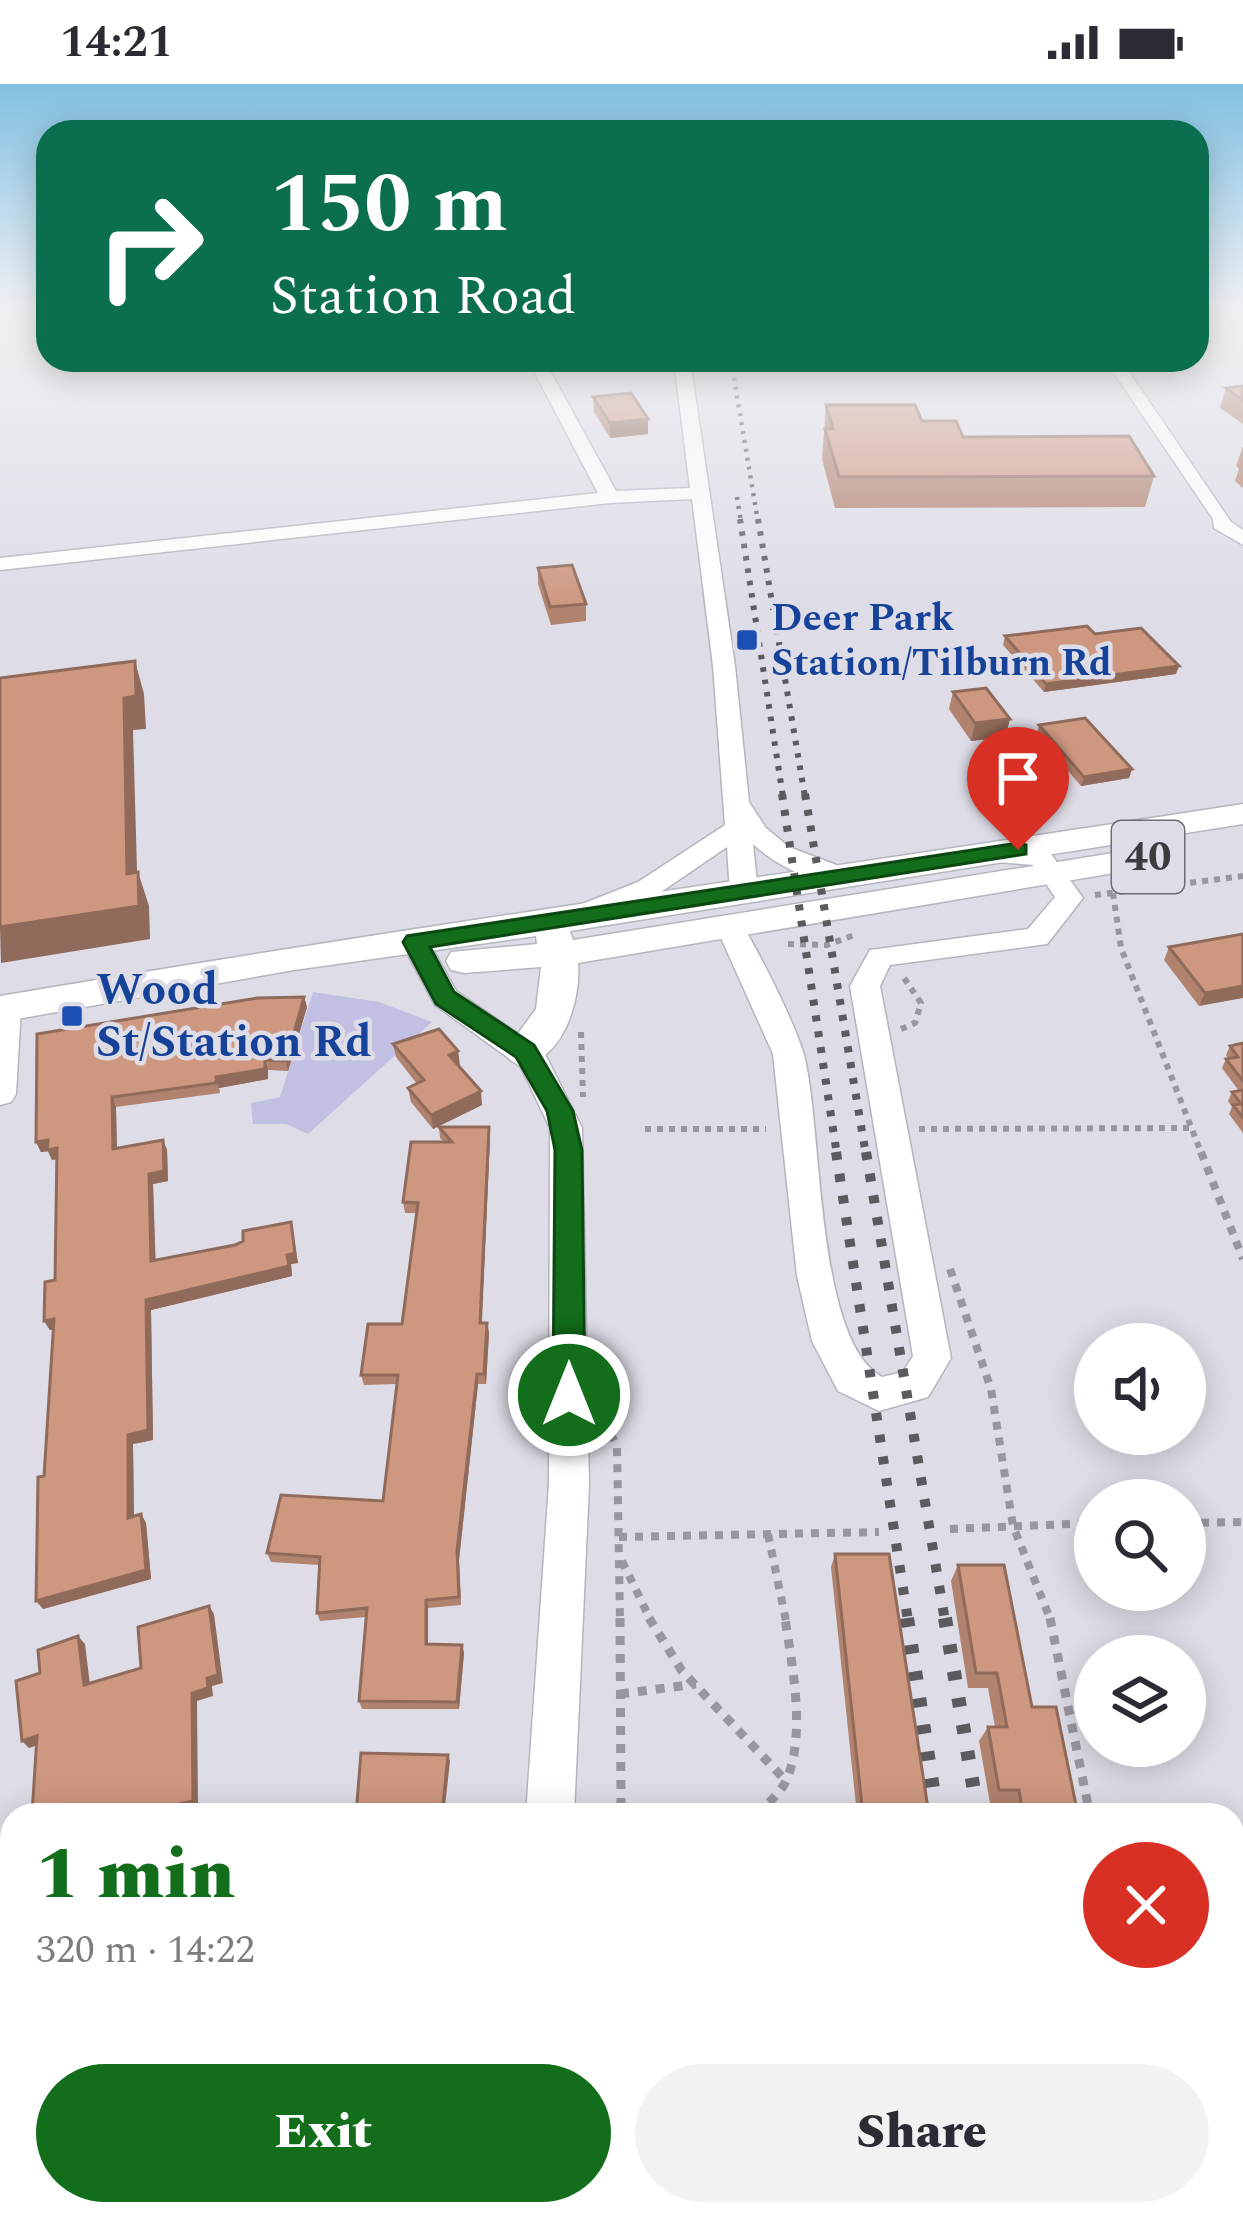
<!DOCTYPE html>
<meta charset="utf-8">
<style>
body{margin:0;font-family:Spectral,serif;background:#f2f2f3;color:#2b2b33;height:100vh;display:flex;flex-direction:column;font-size:45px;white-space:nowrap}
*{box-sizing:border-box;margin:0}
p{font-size:39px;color:#7c7c81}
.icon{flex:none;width:66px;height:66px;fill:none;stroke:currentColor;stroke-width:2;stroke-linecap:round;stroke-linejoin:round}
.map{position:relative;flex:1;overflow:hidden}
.drawer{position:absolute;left:0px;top:1719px;width:1245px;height:423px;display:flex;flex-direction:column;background:#fff;border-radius:36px 36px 0 0;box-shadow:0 6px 30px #0003}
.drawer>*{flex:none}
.top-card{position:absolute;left:36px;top:36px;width:1173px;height:252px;border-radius:36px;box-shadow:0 6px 30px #0003;background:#0b6e4f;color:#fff;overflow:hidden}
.fabs{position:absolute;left:1074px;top:1239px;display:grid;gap:24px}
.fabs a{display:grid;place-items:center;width:132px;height:132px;border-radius:50%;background:#fff;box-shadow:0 6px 30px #0003;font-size:60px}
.pin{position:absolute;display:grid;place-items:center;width:102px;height:102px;color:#fff;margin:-123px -51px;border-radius:50% 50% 50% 0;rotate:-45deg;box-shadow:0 0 12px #0007}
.pin .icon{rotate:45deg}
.me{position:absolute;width:132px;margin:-66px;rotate:0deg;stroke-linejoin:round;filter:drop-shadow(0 0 9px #0008)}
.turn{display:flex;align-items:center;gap:42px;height:252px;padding:0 36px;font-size:54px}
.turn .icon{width:156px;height:156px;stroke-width:2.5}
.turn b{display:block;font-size:84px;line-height:102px}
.round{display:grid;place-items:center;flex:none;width:126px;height:126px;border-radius:63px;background:#f2f2f3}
.head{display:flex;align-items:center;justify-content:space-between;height:204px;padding:0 36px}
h1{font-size:72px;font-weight:800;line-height:90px;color:#126e1a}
.button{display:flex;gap:24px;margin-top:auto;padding:24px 36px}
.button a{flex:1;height:138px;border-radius:72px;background:#126e1a;color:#fff;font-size:48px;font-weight:800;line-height:138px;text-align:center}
.button a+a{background:#f2f2f3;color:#2b2b33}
.status{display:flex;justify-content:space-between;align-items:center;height:84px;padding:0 60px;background:#fff;direction:ltr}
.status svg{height:33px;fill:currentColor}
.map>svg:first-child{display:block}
</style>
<div class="status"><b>14:21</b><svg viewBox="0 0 49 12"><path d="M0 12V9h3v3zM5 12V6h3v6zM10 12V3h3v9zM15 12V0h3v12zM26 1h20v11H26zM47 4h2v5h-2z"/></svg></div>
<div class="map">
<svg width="1243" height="2141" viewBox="0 0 1243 2141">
<rect width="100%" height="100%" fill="#dedde7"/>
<path fill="#c1c0e2" d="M313,908l66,10 53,20 -124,112 -22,-10h-33l-2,-21 29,-6z"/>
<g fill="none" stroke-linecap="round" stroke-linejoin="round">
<defs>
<path id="minor" d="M528,276h16l72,131 74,-3 -16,-128h16l45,306 14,136 17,26 23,19 63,24 4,6 -4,6c-30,7 -78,-19 -99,-39l5,48 -4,6 -10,3 -14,-9 -3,-45 -69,47 -66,25 -14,-9 4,-6 56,-22 87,-57 -12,-159 -21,-167 -82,4 -610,67v-12l598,-65z
M1105,276h16l110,162 12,8v15l-29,-17 -1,-9z
M1025,761l26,9 32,44 -36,46 -157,21 -10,21 71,372 -23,39 -49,14 -41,-20 -26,-50 -15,-65 -24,-222 -56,-125 14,-9 10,3c19,31 53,98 63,132 19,73 11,286 78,322l21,-5 10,-16 -63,-370 20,-36 158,-21 27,-32 -22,-32 -36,-3 -13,-8 13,-8z
M415,849l10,2 31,56 88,61 38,76 7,356 -15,331h-48l23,-331 1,-356 -29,-61 -86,-62 -34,-63z
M6,914l15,10 -5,86 -5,8 -11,3v-106z
M12,1873v50l-12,2v-50z
M506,2130h56v11h-56z"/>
<path id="major" d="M1243,720v20l-673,107 3,9 565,-91 12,3 5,7 -5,7 -12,3 -560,94c4,37 -19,112 -67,98l-6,-10 31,-42 5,-42 -77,6 -13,-3 -5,-9 5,-9 86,-8 -1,-8 -242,34 -294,52v-26c413,-70 829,-128 1243,-192z"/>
</defs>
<use href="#minor" stroke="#b5b5bf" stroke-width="3"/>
<use href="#major" stroke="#b5b5bf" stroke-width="3"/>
<path stroke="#98979f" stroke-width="6" stroke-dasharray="6 6" stroke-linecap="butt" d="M1113,809l8,55 81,207
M1095,811l148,-19
M788,860l39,1 30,-11
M901,945l14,-6 6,-20 -19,-28
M581,948l2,65
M645,1045h121
M919,1045l272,-1"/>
<path stroke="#98979f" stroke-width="8" stroke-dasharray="8 8" stroke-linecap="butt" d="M1201,1068l42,107
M950,1185l41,120 22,137 38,95
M604,1335l13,28 3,174
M1185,1439l58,-1
M950,1445l145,-6
M768,1450l18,87
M619,1453l260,-5
M622,1477l29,60"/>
<path stroke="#98979f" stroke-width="9" stroke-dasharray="9 9" stroke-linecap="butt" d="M620,1534l1,197
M649,1534l33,53 105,111
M1050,1534l40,197
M620,1610l76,-10
M756,1731c11,-11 25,-22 31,-36 19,-47 5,-113 -2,-161
M1233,1785l10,3
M1233,1943l10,9
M625,2130v11
M712,2141l8,-11"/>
<use href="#minor" fill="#fff" fill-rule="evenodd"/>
<use href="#major" fill="#fff" fill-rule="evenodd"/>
<path stroke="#5a5a5f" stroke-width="4.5" stroke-dasharray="3 6" stroke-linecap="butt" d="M731,276l27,162
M737,413l4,25"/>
<path stroke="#5a5a5f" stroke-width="6" stroke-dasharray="4.5 8" stroke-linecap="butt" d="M740,435l43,278
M758,435l47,278"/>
<path stroke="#5a5a5f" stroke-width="8" stroke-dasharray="6 10" stroke-linecap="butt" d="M782,710l55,361
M805,710l61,361"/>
<path stroke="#5a5a5f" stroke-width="10" stroke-dasharray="8 14" stroke-linecap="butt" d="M836,1068l72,469
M866,1068l79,469"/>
<path stroke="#5a5a5f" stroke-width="14" stroke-dasharray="9 18" stroke-linecap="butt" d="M907,1534l30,197
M945,1534l33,197
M998,2130l2,11
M1045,2130l2,11"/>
</g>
<path fill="#b1826e" d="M803,276h66l-2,12h-60z
M1009,276h66l-2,11h-58z
M1243,302v38l-23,-16 6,-20z
M593,313l55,37 -38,4 -16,-26z
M826,321l96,16 41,16 191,39 -9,31 -310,1 -13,-49z
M1243,362v42l-8,-7 4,-12 -3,-3z
M538,484l48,36v17l-35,4 -13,-41z
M1095,550l81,40 -132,18 -41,-47 2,-9z
M953,608l57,27 -5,18 -34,4 -22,-32z
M1039,641l93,44 -3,9 -48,8 -44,-52z
M1243,850l-44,72 -35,-46 5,-13z
M304,913l3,10 -19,64 -20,-1v9l-49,9 1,5 -104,14 1,41 46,-8 4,10 1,31 -15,3 2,76 80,-15 56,-23 7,41 -7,1 1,12 -141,34 2,130 -20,4 1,72 7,-2 5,9 5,56 -108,30 1,-133 9,-146h-3l-6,-9 11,-41 2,-121 -5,1 -4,-9 -7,1 -5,-10 1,-108z
M1243,959v90l-14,-19 3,-7 -4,-6 4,-9 7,-1 -17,-23 4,-9h2l-2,-4 4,-9z
M393,960l65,7 1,14 23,40 -49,24 -22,-27 -3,-14 9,-4 -21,-27z
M439,1043l51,11 -8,185h5l2,10 -3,51h-8l-19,176 2,45 -33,3v36l34,1 2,8 -5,56h-97l-3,-8 7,-84 -46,4 -3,-8 2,-48 -48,-3 -4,-9 116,-52 14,-117 -33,1 -3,-10 41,-51 15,-111h-12l-2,-11 41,-60 -4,-4z
M835,1470l94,261h-72l-26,-248z
M958,1481l74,142 46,108h-67l-2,-12h-19l-11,-62 9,-14h7l-7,-39h-20l-17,-107z"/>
<path fill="#906a5a" d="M1202,225h41v2l-42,4z
M648,335v15l-38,4v-15z
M135,577l9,33 2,35 -13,1 5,176v-34l11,34 1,33 -149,24 -1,-36 127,-53 -3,-176z
M1179,582l-3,8 -132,18 2,-8z
M1010,635l-5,18 -34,4 4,-18z
M1132,685l-3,9 -48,8 3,-9z
M1243,902v12l-44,8 6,-13z
M304,913l3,10 -19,64 -2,-10z
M458,967l2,14 -9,4 -2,-14z
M265,976l3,10v9l-49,9 1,5 -4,-16z
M481,1007l1,14 -49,24 -2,-14z
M112,1013l4,10 1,52 -4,-10z
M489,1043l1,11 -9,195 -1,-10z
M48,1056l9,8 5,10 -10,2 -4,-9 -7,1 -5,-10z
M163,1056l4,10 1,31 -15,3 3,87 -5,-10 -2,-87z
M291,1138l7,41 -7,1 1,12 -141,34 2,130 -20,4 1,82 -6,-8v-83l18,-135 141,-45z
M54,1235l6,9 -10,2 -6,-9z
M487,1239l2,10 -3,51 -2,-10z
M477,1290l1,10 -19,176 2,45 -4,-54z
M141,1430l5,9 5,56 -108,30 -7,-8z
M426,1516l2,8v44l-2,-8z
M209,1522l5,8 9,69 -11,3 1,10 -16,5 1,106 -35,8h-37l66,-122 15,-15z
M78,1552l7,8 6,49 -7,-8z
M462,1561l2,8 -5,56 -2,-7z
M37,1652l7,7 -15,5 -7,-7z
M448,1671l2,6 -6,54h-2z
M89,2130h9l-2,11h-10z
M418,2130h5v11h-5z"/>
<path fill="#ce9780" stroke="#906a5a" stroke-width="3" d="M1243,302v14l-17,-12z
M631,309l17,26 -38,4 -17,-26z
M826,321h89l7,16h34l7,16 166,-1 25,40 -315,1 -14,-48h8z
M572,481l14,39 -36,3 -12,-39z
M1087,542l8,8 46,-6 38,38 -133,18 -41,-48z
M135,577l1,35 -12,2 3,176 11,-2 1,34 -139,21v-249z
M986,604l24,31 -35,4 -22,-31z
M1085,634l47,51 -48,8 -45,-52z
M1243,850v52l-38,7 -36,-46z
M304,913l-18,64 -21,-1v9l-49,8v6l-104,14 1,52 50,-9 1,31 -15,3 2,87 84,-16 8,-4v-10l48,-9 4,31 -8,2 2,11 -143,34 2,130 -20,5v83l13,-4 5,56 -110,31 2,-124 6,-1 10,-157 -10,2 1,-39 10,-2 2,-132 -10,2 1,-10 -12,2 1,-108 220,-36z
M439,945l19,22 -9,4 32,36 -50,24 -23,-27 16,-8 -31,-36z
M1243,959v38l-17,-22 12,-2 -8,-11z
M1243,1006v28l-10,-13 8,-1 -9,-12z
M439,1043h50l-9,196h7l-3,51h-7l-20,177 2,46 -33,3v44l36,1 -5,57 -98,-1 8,-93 -50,5 3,-56 -53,-4 14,-58 102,6 15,-126h-37l7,-51h34l16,-121 -15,-1 8,-60h41z
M835,1470h54l40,261h-66z
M958,1481h46l28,142h24l22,108h-55l-4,-25h-20l-11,-63h19l-10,-54h-21z
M209,1522l9,69 -11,3 1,10 -16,5 1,108 -67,14h-94l5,-79 -15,5 -6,-60 24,-8 -2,-23 40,-14 6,49 57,-17 -3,-41z
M361,1669l87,2 -6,60h-86z
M12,2073v57h77l-3,11h-86v-24z
M313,2130h105v11h-106z"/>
<linearGradient id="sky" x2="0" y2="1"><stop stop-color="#81c0e2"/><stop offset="0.43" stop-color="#f0f0f4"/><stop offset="1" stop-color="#f0f0f4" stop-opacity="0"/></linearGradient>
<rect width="1243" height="525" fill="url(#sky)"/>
<path fill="#126e1a" stroke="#0c4811" stroke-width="3" d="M1018,759l8,2v9l-596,93 24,45 80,53 39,66 9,39 3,245 -5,9 -11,4 -11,-4 -5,-9 2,-245 -8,-39 -31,-54 -80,-53 -33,-62 4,-6z"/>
<g fill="#1a4fb4" stroke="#dedde7" stroke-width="4.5">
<rect x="735" y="544" width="24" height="24" rx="6"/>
<rect x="60" y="920" width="24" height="24" rx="6"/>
</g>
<g text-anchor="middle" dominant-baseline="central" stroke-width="9" stroke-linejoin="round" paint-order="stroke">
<g font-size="39" font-weight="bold" fill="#164399" stroke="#dedde7" text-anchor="start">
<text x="771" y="534">Deer Park<tspan x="771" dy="45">Station/Tilburn Rd</tspan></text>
</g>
<rect fill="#dedde7" stroke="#6d6c72" stroke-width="3" x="1112" y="737" width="72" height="72" rx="9"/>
<g font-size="42" font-weight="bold" fill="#3c3c40">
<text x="1148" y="773">40</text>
</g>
<g font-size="45" font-weight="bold" fill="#164399" stroke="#dedde7" text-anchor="start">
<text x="96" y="906">Wood<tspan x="96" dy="52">St/Station Rd</tspan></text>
</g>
</g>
</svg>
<div class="fabs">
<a><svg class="icon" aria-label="sound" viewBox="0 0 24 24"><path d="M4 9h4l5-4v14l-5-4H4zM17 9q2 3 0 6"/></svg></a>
<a><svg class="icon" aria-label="search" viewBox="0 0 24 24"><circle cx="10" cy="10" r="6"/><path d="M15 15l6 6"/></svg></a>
<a><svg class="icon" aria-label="layers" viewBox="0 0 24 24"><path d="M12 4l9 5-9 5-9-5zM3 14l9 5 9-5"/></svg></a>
</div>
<div class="pin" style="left:1018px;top:766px;background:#d93025"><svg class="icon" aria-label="arrive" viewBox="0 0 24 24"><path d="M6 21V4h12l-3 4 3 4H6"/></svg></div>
<svg class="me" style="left:569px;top:1311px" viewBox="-20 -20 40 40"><circle r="17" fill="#126e1a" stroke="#fff" stroke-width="3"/><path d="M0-11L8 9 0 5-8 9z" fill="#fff"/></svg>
<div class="top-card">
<div class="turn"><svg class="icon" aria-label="right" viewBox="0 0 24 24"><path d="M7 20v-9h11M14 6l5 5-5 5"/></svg><div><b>150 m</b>Station Road</div></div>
</div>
<section class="drawer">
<div class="head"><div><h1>1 min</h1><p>320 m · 14:22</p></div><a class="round" style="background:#d93025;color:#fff"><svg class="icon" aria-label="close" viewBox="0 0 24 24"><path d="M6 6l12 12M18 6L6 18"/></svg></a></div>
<div class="button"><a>Exit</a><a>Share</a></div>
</section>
</div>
